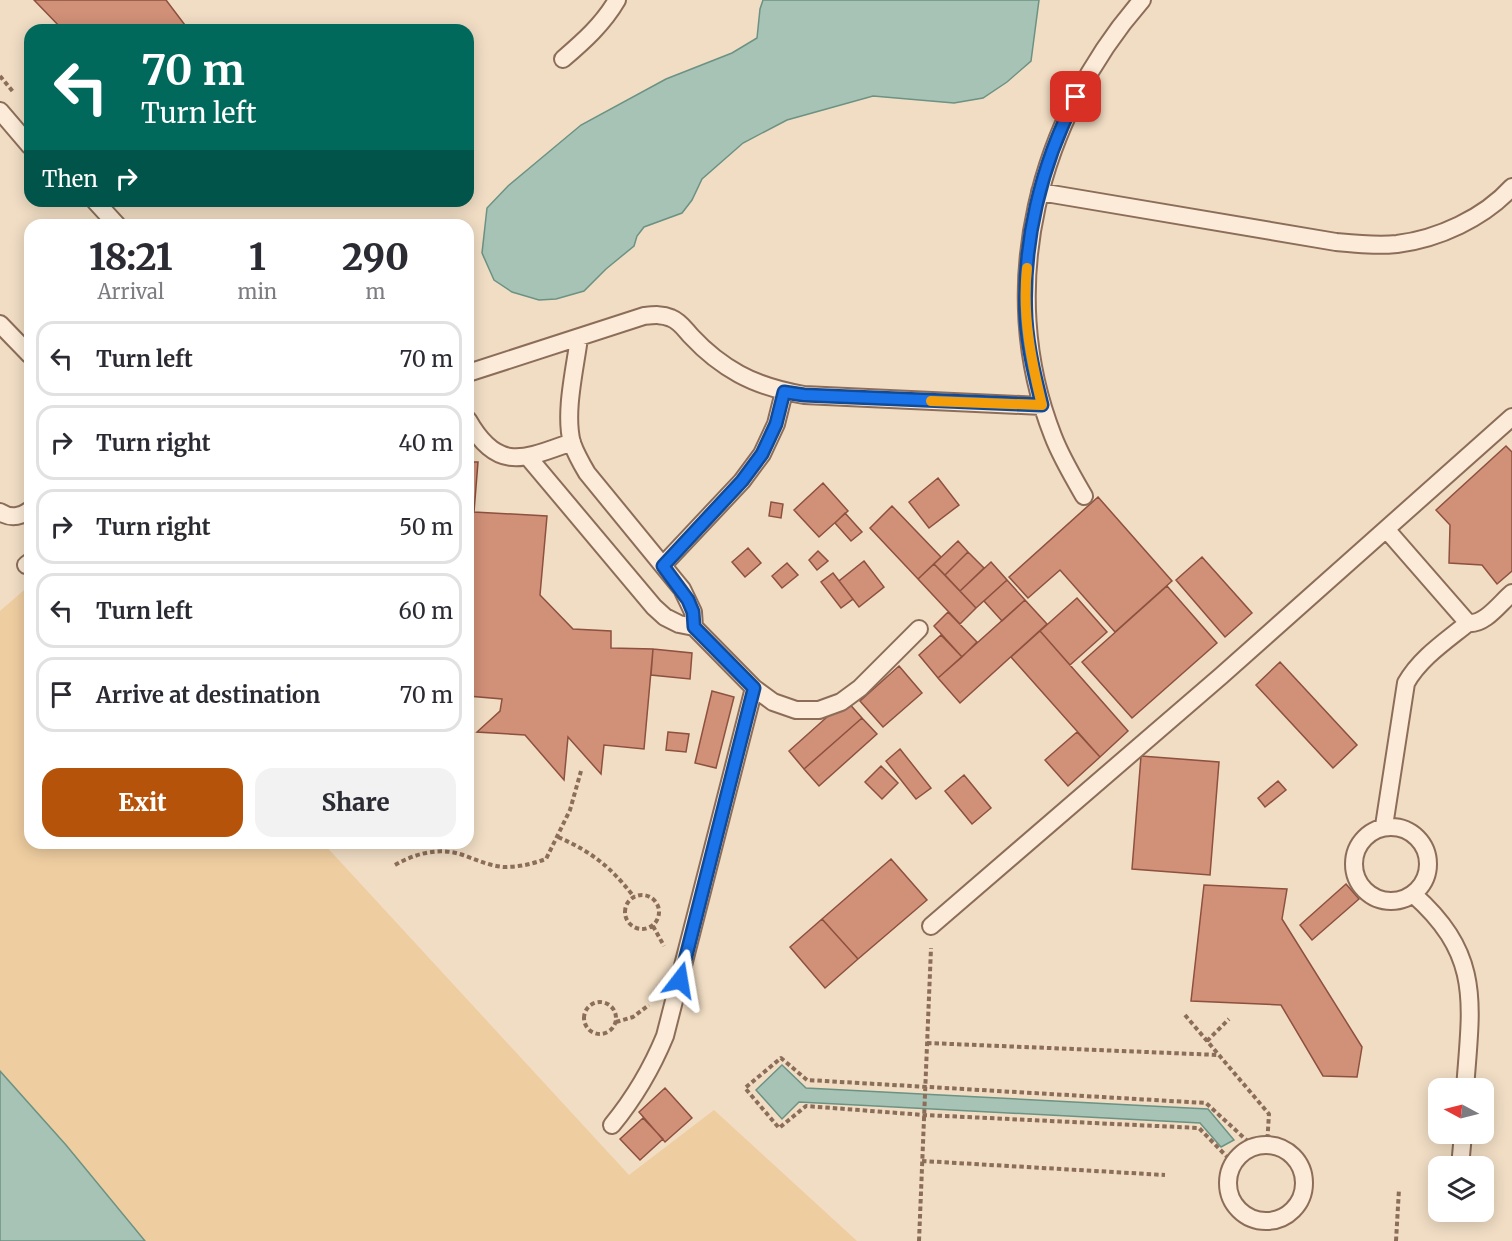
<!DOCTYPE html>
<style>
body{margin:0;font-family:Merriweather,serif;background:#f2f2f3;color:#2b2b33;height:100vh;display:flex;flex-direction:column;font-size:22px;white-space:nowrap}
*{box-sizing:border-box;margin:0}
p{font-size:20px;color:#7c7c81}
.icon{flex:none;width:33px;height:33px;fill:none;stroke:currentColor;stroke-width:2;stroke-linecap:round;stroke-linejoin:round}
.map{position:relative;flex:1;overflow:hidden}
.details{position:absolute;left:24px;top:219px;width:450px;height:630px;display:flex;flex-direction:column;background:#fff;border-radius:18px;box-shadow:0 3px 15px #0003}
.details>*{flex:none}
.top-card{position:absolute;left:24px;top:24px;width:450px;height:183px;border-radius:18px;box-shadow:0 3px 15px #0003;background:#00695c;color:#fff;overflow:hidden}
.needle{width:39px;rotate:277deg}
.fabs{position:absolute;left:1428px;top:1078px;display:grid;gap:12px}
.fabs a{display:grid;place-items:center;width:66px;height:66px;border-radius:12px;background:#fff;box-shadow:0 3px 15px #0003;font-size:30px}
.pin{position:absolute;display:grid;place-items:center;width:51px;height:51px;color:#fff;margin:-26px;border-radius:12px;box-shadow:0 3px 9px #0006}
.me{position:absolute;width:66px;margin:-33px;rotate:14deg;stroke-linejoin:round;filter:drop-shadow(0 0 4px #0008)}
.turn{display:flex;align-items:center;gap:21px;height:126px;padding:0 18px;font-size:27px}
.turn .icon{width:78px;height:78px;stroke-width:2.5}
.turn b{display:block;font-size:42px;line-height:51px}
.then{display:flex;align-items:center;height:57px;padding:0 18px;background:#0003;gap:12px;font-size:22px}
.eta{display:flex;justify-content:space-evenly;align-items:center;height:102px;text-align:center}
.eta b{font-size:36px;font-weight:800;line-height:42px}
.cta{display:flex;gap:12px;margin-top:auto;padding:12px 18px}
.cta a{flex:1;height:69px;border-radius:18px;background:#b45309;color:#fff;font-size:24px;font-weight:800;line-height:69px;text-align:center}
.cta a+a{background:#f2f2f3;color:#2b2b33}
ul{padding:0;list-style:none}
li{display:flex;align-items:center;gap:18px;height:75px;margin:0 12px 9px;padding:0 6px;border:3px solid #e1e1e2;border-radius:18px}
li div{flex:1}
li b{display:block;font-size:22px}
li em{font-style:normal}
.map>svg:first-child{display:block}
</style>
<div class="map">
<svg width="1512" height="1241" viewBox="0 0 1512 1241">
<rect width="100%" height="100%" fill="#f1ddc4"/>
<path fill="#eecda0" d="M30,585v258h293l306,332 85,-65 143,131h-712l-79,-96 -66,-74v-460z"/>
<path fill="#a6c3b6" stroke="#6c9283" stroke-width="1.5" d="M763,0h276l-8,61 -24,21 -24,16 -29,5 -81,-7 -86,24 -44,23 -41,36 -10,21 -10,13 -38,14 -7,9 -3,10 -28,23 -22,22 -28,8 -17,1 -27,-8 -18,-12 -12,-27 5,-45 21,-22 73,-61 85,-46 66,-26 25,-15 3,-29z
M782,1065l24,23 402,21 26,31 -13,7 -21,-24 -401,-21 -17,17 -26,-29z
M0,1071l66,74 79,96h-145z"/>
<path fill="#d19078" stroke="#8d513e" stroke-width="1.5" d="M34,0h132l22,29 -125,1z
M1506,446l6,6v119l-15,13 -15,-19 -33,-2 1,-38 -14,-15z
M468,462h10l-4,50 73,4 -7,79 33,34 38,2v17l42,1 -9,100 -40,-4 -3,29 -33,-37 -4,43 -39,-45 -48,-3 23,-21 2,-12 -34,-3z
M938,478l21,27 -30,23 -20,-26z
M823,483l25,28 -29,26 -25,-27z
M1098,497l74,84 -57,51 -55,-62 -32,28 -19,-21z
M771,502l12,2 -2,14 -12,-2z
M892,506l49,51 -23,22 -48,-51z
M845,513l17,19 -11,9 -16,-18z
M958,541l10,11 -23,23 -11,-11z
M748,548l13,15 -16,14 -13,-15z
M818,551l10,10 -11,9 -8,-10z
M968,552l16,16 -24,23 -15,-16z
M1202,557l50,56 -27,24 -49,-57z
M864,561l20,26 -25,20 -20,-26z
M991,562l16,18 -31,28 -16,-17z
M787,563l11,12 -16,13 -10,-12z
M934,564l42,44 -16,16 -42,-45z
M833,573l20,26 -12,9 -20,-26z
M1007,580l18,20 -23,21 -18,-20z
M1167,586l50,57 -85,75 -50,-56z
M1077,598l30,34 -37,33 -30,-34z
M1025,600l22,24 -87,79 -22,-25z
M948,612l29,30 -15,15 -28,-31z
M1040,631l88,100 -28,26 -89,-100z
M941,635l21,22 -24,21 -19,-23z
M653,649l39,4 -2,26 -39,-4z
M1280,662l77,83 -24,23 -77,-83z
M899,666l23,27 -39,34 -23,-26z
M712,691l22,6 -18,71 -21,-5z
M846,700l16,18 -58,51 -15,-18z
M862,718l15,16 -58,52 -15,-17z
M668,732l21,2 -3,18 -20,-2z
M1077,732l23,25 -32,29 -23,-26z
M900,749l31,39 -15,11 -30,-38z
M1141,756l78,6 -9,113 -78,-6z
M881,766l17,17 -16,16 -17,-17z
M964,775l27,33 -19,16 -27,-33z
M1278,781l8,9 -21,17 -7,-9z
M891,859l36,41 -69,59 -36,-40z
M1346,884l13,15 -47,41 -12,-15z
M1204,885l83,4 -5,30 80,128 -5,30 -34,-1 -42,-71 -90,-4z
M822,919l36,40 -33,29 -35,-41z
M665,1088l27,30 -27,24 -26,-30z
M643,1118l20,21 -23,21 -20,-21z"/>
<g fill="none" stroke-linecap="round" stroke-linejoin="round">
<defs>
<path id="lane" d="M563,59c21,-18 40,-35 54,-59
M0,111l30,35
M1040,192l296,50c21,2 40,4 61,2 41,-5 87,-26 115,-57
M95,201l22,24
M0,324l30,31
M579,338c-4,31 -15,75 -7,105 4,11 9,20 15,30l95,116 11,23 1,15
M468,373l176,-57c10,-1 18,-2 27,2 10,4 14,12 21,19 13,14 29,27 47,37 20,11 42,17 65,21l238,11
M468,420c30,53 56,39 104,22
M528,457l126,150 11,10 14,7 15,3 60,61 19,14 23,8h23l22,-8 19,-14 59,-59
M1084,496c-11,-19 -23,-39 -31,-60 -59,-149 -14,-318 89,-436
M0,512c11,7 20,5 30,-2
M1386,529l82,94c17,2 32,-20 44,-30
M26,565l4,-3
M663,565l79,-84 20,-27 14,-30 8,-32
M1384,826l22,-143c14,-25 40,-42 62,-60
M1354 864a37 37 0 1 1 74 0a37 37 0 1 1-74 0Z
M1413,894c70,62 58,110 52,195
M931,926l290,-250 291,-259
M612,1125c23,-28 39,-55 53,-89l89,-348
M1228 1183a38 38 0 1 1 76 0a38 38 0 1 1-76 0Z
M1460,1167l3,-33"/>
</defs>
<use href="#lane" stroke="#8c6d59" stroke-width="20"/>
<path stroke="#8c6d59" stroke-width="4" stroke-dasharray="4.5 3" stroke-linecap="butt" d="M0,76l14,17
M558,837c34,15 53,30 76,60
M395,865c21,-12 45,-18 68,-10 14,5 27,11 41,12 15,0 28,-3 42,-8l24,-49 11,-39
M625 912a17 17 0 1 1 34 0a17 17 0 1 1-34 0Z
M653,926l11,20
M584 1018a16 16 0 1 1 32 0a16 16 0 1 1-32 0Z
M1185,1015l84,99 -2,31
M616,1022l17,-5 16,-12
M1207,1041l22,-22
M927,1043l292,12
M922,1161l243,14
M1234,1164l-35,-36 -275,-13 -118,-9 -27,22 -34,-40 36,-30 26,22 399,23 48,44
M919,1241l12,-293
M1396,1241l3,-52"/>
<use href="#lane" stroke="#fbebd8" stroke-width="16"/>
</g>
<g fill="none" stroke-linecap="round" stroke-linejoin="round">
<defs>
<path id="route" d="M680,980l74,-292 -60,-61 -1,-15 -5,-12 -25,-34 79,-85 20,-27 14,-30 8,-32 20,3 238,10c-7,-28 -14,-56 -16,-86 -4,-76 15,-154 50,-222"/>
</defs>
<use href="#route" stroke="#114b97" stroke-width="15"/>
<use href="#route" stroke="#1a73e8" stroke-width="10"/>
<path stroke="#f59e0b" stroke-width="10" d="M931,401l111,4c-11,-45 -20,-90 -15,-137"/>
</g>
</svg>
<div class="fabs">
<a><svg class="needle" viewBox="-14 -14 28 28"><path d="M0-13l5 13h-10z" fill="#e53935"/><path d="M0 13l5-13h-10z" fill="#7c7c81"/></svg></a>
<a><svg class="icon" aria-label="layers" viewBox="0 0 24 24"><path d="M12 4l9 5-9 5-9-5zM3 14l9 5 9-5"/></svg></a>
</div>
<div class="pin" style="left:1076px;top:97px;background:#d93025"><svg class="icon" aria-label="arrive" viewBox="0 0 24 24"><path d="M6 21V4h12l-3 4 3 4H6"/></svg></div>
<svg class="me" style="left:680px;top:980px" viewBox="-20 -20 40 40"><path d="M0-17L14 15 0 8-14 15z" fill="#1a73e8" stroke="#fff" stroke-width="4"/></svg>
<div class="top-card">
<div class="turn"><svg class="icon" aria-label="left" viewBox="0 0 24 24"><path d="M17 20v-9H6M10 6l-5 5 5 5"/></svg><div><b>70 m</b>Turn left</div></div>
<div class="then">Then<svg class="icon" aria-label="right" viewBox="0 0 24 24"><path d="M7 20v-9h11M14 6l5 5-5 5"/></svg></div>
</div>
<section class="details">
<div class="eta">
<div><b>18:21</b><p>Arrival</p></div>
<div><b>1</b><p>min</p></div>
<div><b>290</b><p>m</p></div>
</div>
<ul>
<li><svg class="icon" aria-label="left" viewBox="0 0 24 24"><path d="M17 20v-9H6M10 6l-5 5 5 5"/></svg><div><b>Turn left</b></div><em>70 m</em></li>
<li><svg class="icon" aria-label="right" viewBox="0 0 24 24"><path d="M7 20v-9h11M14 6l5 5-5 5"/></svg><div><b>Turn right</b></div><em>40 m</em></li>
<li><svg class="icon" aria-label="right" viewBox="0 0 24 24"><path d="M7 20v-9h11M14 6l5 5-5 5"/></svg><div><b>Turn right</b></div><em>50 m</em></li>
<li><svg class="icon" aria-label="left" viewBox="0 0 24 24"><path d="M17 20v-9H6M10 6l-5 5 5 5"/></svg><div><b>Turn left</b></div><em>60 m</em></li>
<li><svg class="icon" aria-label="arrive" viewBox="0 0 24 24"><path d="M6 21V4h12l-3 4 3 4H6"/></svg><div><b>Arrive at destination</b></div><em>70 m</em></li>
</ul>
<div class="cta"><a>Exit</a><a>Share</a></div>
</section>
</div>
